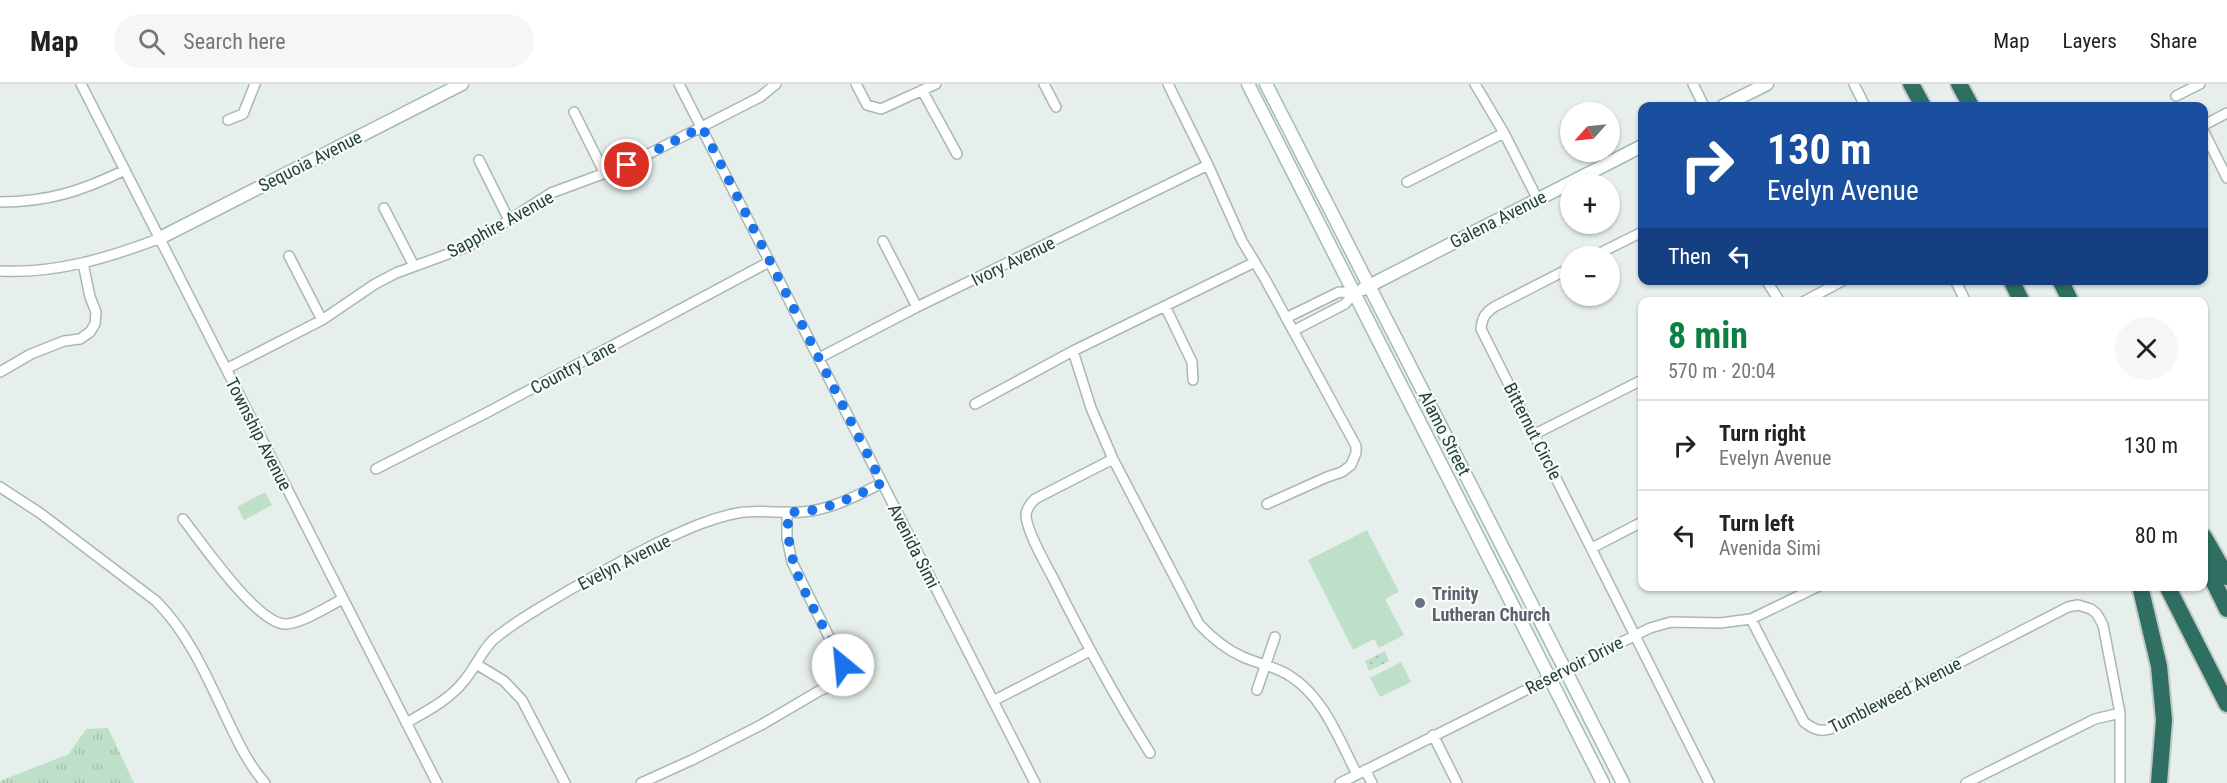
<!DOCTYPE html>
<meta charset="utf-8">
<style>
body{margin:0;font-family:"Roboto Condensed",sans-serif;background:#f6f6f6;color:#222;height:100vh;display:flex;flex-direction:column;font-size:22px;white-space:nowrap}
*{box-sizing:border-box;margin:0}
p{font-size:20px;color:#767676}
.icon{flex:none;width:33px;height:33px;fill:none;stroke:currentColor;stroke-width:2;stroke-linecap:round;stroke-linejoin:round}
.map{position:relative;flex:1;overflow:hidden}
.side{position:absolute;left:1638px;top:213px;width:570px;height:294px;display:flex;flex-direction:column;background:#fff;border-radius:12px;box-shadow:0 2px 4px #0004}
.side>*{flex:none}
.guide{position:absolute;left:1638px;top:18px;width:570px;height:183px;border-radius:12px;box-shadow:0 2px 4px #0004;background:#1a4fa0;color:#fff;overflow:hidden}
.needle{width:39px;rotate:243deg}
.fabs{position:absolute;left:1560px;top:18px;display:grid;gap:12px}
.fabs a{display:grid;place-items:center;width:60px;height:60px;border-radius:50%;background:#fff;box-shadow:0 2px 4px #0004;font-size:30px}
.pin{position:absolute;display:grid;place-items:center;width:51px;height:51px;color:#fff;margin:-26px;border:3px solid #fff;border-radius:50%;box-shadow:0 2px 6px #0007}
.me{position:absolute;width:66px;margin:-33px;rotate:332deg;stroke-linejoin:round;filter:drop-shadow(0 0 4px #0008)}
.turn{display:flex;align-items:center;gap:21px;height:126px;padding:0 30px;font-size:27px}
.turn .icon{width:78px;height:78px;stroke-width:2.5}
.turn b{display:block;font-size:42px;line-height:51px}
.then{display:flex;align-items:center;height:57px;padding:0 30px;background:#0003;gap:12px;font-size:22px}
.round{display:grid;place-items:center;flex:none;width:63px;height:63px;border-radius:32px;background:#f6f6f6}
.summary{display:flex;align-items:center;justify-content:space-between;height:102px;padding:0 30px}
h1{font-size:36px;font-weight:700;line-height:45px;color:#0b8043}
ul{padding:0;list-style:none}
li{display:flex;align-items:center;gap:18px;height:90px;padding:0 30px;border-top:2px solid #e0e0e0}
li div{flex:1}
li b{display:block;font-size:22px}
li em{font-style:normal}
header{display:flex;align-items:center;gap:36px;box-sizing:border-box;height:84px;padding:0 30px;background:#fff;border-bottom:2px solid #e0e0e0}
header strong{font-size:28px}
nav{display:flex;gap:33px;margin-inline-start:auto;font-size:21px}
.search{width:420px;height:54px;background:#f6f6f6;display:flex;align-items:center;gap:15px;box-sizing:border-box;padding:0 21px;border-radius:33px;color:#767676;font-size:22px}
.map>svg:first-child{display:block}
</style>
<header>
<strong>Map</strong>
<div class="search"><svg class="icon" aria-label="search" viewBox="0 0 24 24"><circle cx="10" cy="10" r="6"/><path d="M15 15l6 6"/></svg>Search here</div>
<nav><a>Map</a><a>Layers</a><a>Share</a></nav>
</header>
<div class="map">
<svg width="2227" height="699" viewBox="0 0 2227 699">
<defs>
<pattern id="grass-tufts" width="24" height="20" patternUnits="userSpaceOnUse" patternTransform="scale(1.5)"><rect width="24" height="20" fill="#bfe0c8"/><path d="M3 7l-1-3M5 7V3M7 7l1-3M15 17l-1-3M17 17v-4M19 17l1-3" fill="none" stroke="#a4c1ad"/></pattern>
<pattern id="park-dots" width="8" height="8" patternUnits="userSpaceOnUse" patternTransform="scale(1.5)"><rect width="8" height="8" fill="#bfe0c8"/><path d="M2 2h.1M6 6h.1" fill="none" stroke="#a4c1ad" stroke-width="1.8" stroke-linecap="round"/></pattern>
</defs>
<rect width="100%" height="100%" fill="#e6efeb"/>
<path fill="url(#grass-tufts)" d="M108,644l26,55h-134v-2l69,-27 17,-25z"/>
<path fill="url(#park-dots)" d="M1385,567l4,10 -20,10 -4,-10z"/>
<path fill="#bfe0c8" d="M265,408l7,13 -28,15 -7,-13z
M1367,446l32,62 -14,7 19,36 -25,13 -5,-9 -21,11 -45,-90z
M1401,578l10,20 -31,15 -10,-19z"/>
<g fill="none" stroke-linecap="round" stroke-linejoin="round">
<defs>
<path id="street" d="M81,0l356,699
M679,0l356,699
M856,0l11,21 14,4 55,-25
M1044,0l12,23
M1168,0l40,81 34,76 23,38 91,167v7l-5,12 -9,7 -15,5 -60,27
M1475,0l29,49 33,65
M1693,0l11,22
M1854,0l11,22
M922,6l35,64
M2176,12l24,-12
M574,28l31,62
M228,36l15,-6 12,-30
M2204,41l23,-12
M2204,48l23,46
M479,76l30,60
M1407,98l97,-49
M0,118c48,0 82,-11 125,-32
M384,124l30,58
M883,157l34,66
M289,172l33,64
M1594,172l48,-24
M1570,184l-76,39c-9,6 -12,11 -13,22l228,454
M0,187c55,3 108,-13 158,-32
M1766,196l14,22
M1955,196l11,22
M1803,218l41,-22
M1165,222l27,56 1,18
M1286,234l53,-26 15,1
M1293,247l52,-27 9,-11
M1073,267l18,57 22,51 86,165c13,14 26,25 44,33 16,7 32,9 47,19 34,21 49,64 67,98
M819,274l98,-51 291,-142
M226,285l96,-49 53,-36 21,-11 71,-26 84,-54 76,-28 133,-68 16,-13
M0,288l31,-18 33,-13 16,-2 10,-7 5,-8 1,-12 -6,-15 -7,-34
M975,320l98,-53 182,-89
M1535,350l107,-54
M1113,375l-78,40c-4,4 -8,9 -9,15 -1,14 20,51 27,64 30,60 61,118 97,175
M376,385l112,-57 281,-150
M0,403l40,26 116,88c33,33 51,76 71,118 11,23 21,45 38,64
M183,435c19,24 72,102 101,105 16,1 44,-18 59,-25
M1592,464l50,-26
M1751,535l53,103c9,7 15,10 26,7l238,-122 10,-2 13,4 6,5 6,11 17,88v70
M476,580l28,17 18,19 43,83
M1257,606l18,-53
M993,617l97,-50
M406,639c21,-12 43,-23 58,-42 11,-13 17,-29 29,-41 16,-14 35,-25 53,-36 36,-22 73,-42 111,-61 26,-12 53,-25 81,-30 21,-4 42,1 64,-1 29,-2 54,-16 80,-29
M1433,651l24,48
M1365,686l7,13
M641,699l51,-23 69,-35 58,-34 12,-5 11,-12 1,-9 -2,-11 -10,-13 -39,-79 -5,-24v-26
M1340,699l310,-155 21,-6 49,1 31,-4 68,-33
M1966,699l129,-64 25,-6"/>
<path id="secondary" d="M1248,0l355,699
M1266,0l357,699
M1723,22l44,-22
M158,155l304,-155
M1363,205l279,-143"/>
<path id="highway" d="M1911,0l12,22
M1959,0l12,22
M2011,196l11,22
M2060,196l11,22
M2204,453l23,40
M2204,478l23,47
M2140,502l19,80 5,54 -5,63
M2167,502l60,118"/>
</defs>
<use href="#street" stroke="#a8b8b2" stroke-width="12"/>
<use href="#secondary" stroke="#a4bbb3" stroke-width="15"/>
<use href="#highway" stroke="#c2cac8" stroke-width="20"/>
<use href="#street" stroke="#fff" stroke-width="9"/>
<use href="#secondary" stroke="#fff" stroke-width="12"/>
<use href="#highway" stroke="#2f6f62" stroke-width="16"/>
</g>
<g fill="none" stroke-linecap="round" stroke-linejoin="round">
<path stroke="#1a73e8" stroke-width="10" stroke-dasharray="0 18" d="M627,81l75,-38 180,356c-31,15 -59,30 -94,29 -2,51 15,76 38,120 6,11 14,20 17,33"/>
</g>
<circle fill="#6b7280" stroke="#f7fbf9" stroke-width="2" cx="1420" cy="519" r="6"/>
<g text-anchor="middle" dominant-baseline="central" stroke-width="4.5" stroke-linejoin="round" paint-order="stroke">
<g font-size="18" fill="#24423a" stroke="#f7fbf9">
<text transform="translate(310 77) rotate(-27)">Sequoia Avenue</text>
<text transform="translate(1498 135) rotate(-27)">Galena Avenue</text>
<text transform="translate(500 140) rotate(-29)">Sapphire Avenue</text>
<text transform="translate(1013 177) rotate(-26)">Ivory Avenue</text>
<text transform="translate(573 283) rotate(-28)">Country Lane</text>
<text transform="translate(1533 347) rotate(63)">Bitternut Circle</text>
<text transform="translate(1445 349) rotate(63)">Alamo Street</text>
<text transform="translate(259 350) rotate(63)">Township Avenue</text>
<text transform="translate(914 462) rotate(63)">Avenida Simi</text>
<text transform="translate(624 478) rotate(-27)">Evelyn Avenue</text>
<text transform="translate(1574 581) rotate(-27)">Reservoir Drive</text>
<text transform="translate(1895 611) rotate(-27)">Tumbleweed Avenue</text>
</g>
<g font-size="18" font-weight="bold" fill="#5b616d" stroke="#f7fbf9" text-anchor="start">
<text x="1432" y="509">Trinity<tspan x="1432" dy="21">Lutheran Church</tspan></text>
</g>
</g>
</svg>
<div class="fabs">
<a><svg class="needle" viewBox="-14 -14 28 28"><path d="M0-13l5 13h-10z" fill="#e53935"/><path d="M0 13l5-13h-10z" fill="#767676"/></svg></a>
<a>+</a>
<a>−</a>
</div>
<div class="pin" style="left:627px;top:81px;background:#d93025"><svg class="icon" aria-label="arrive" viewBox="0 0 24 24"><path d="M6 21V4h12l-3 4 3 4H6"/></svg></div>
<svg class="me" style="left:843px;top:581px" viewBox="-20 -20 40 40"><circle r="19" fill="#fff"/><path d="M0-13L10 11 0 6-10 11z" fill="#1a73e8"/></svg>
<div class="guide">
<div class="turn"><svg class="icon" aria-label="right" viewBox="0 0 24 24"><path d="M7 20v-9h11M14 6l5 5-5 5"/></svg><div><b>130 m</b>Evelyn Avenue</div></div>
<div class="then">Then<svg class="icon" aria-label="left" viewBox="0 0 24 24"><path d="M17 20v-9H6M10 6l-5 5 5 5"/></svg></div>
</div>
<section class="side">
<div class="summary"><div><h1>8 min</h1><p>570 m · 20:04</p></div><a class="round"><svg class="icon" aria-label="close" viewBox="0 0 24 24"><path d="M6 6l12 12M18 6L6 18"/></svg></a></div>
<ul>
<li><svg class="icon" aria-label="right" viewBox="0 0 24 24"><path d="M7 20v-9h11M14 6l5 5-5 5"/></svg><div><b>Turn right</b><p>Evelyn Avenue</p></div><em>130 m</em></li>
<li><svg class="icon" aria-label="left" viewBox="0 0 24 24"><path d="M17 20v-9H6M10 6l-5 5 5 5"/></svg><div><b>Turn left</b><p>Avenida Simi</p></div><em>80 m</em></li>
</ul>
</section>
</div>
